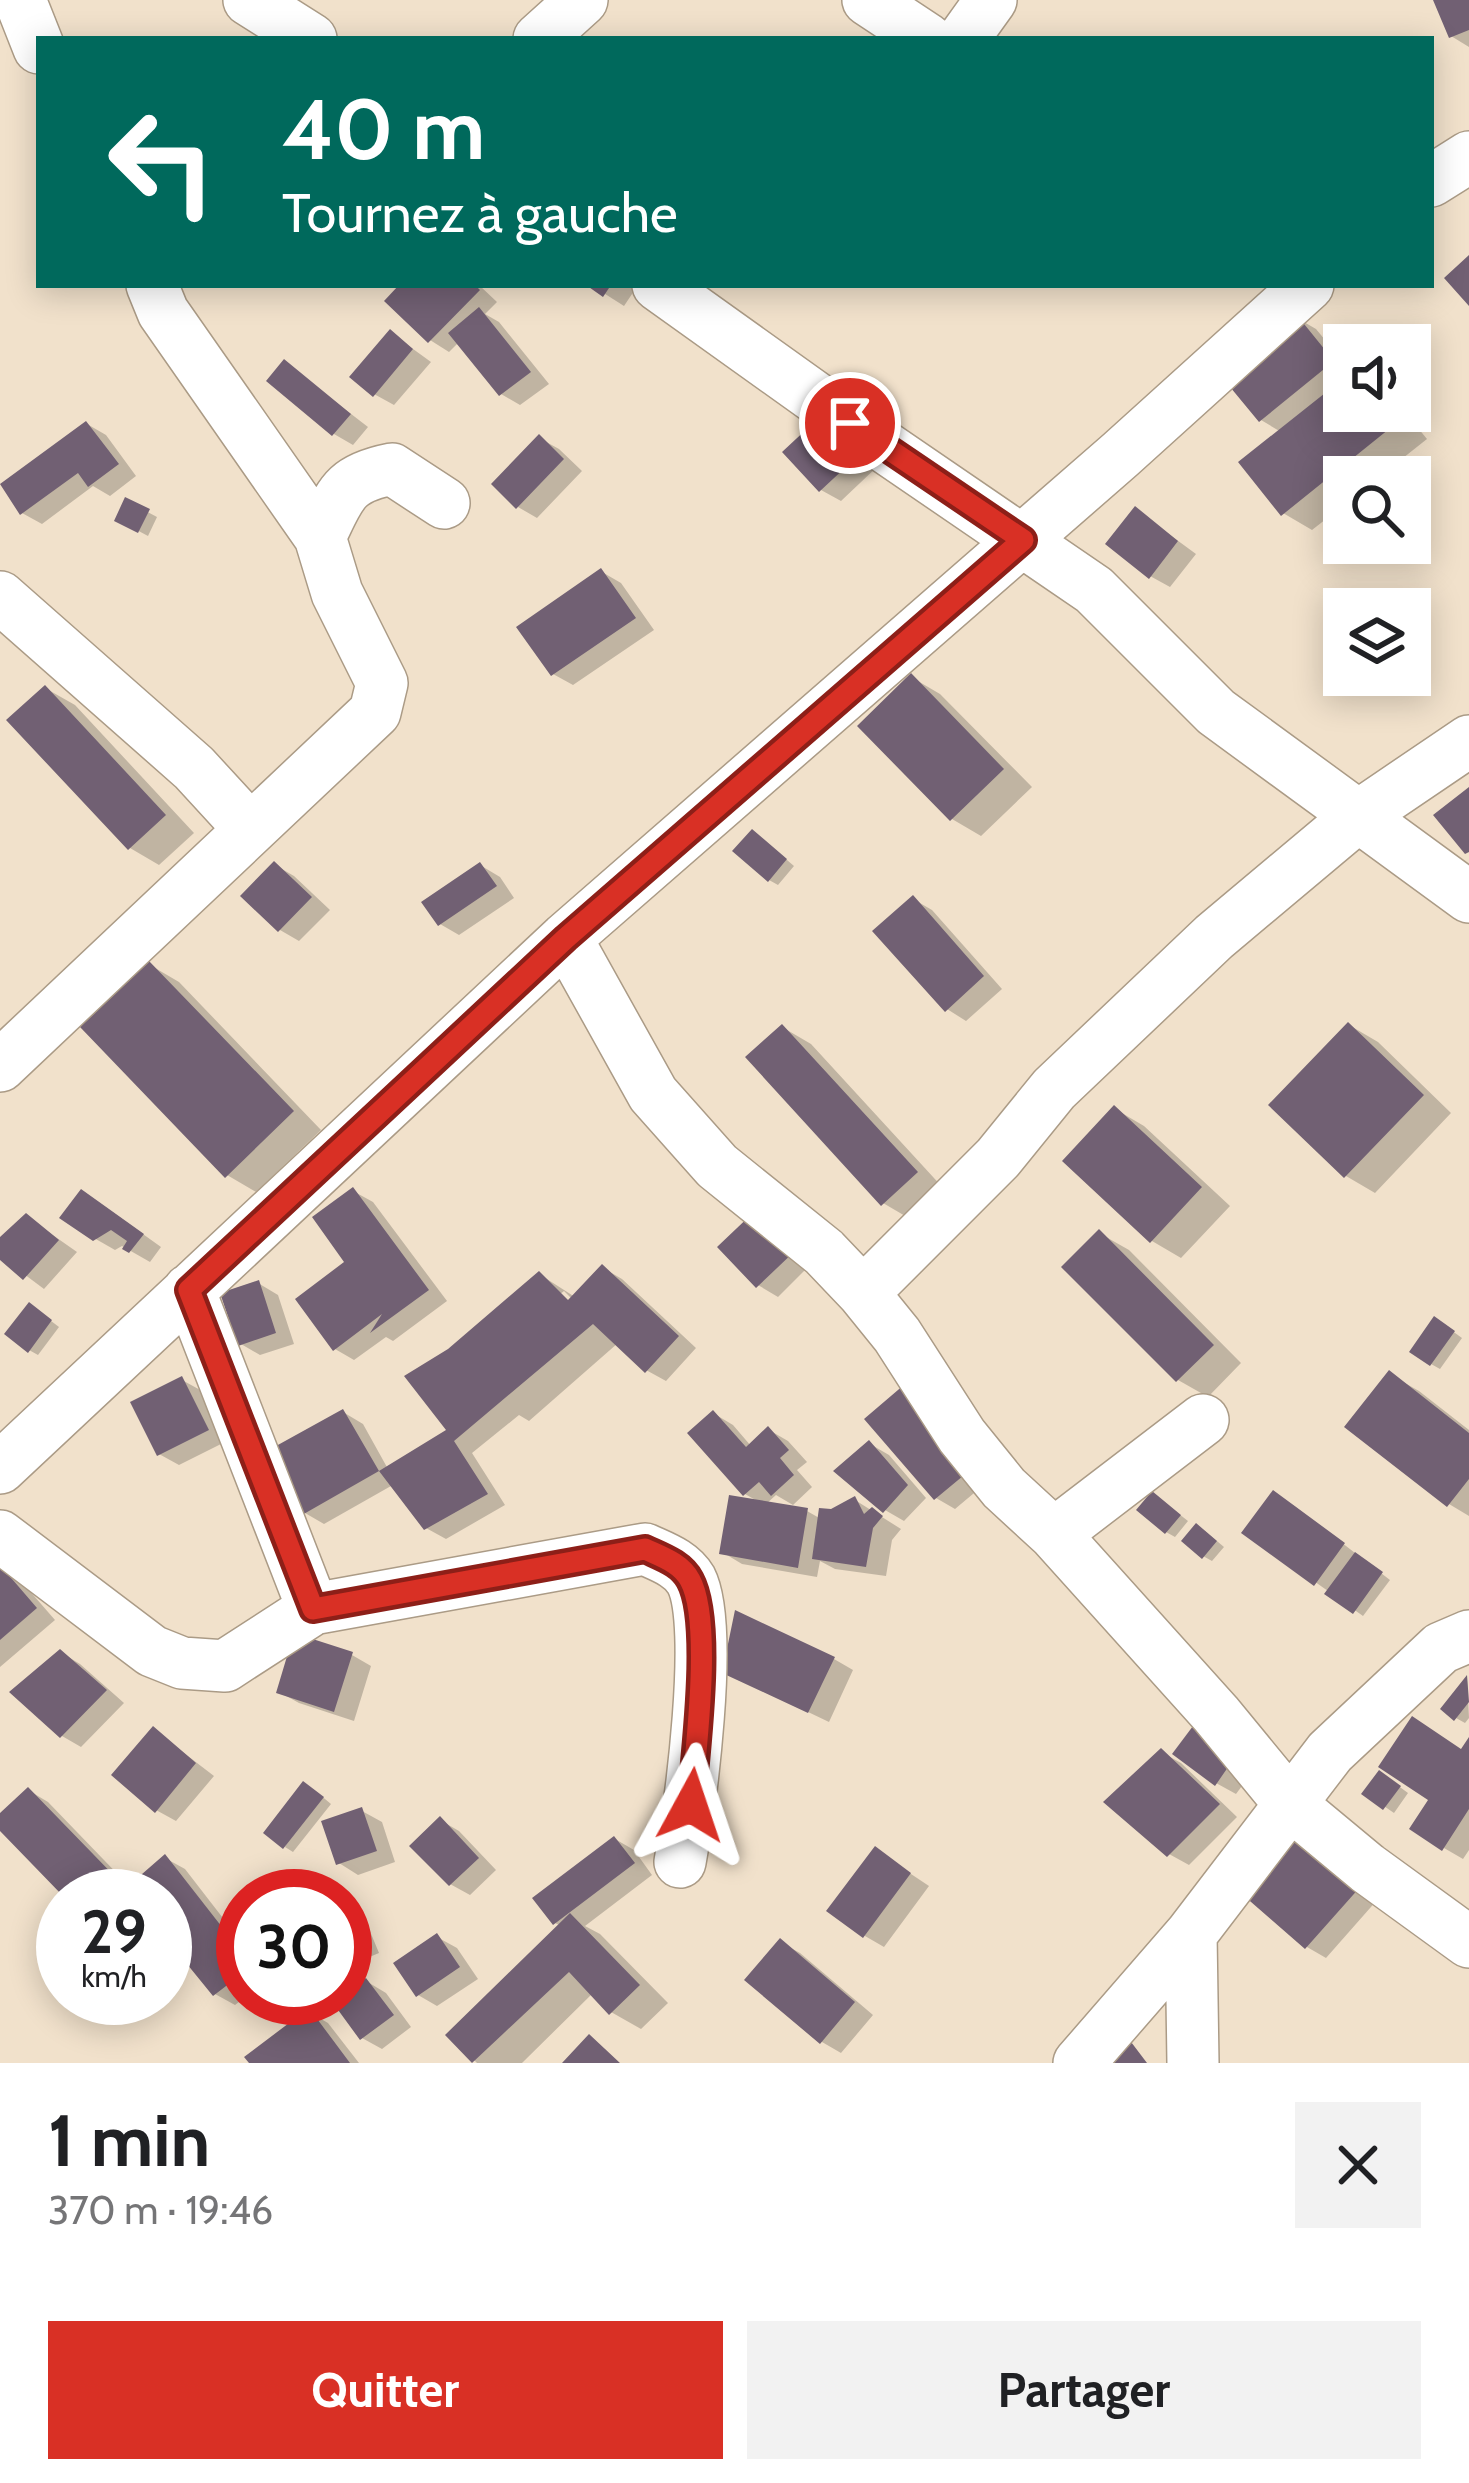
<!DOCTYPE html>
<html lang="fr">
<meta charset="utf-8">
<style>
body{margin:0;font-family:Cabin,sans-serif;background:#f2f2f2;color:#202124;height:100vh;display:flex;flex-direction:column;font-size:45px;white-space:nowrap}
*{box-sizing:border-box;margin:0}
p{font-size:39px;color:#757577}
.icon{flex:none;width:66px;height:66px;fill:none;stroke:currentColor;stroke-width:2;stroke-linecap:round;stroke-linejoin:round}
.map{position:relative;height:2063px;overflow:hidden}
.details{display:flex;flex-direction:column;background:#fff;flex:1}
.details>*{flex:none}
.guide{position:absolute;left:36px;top:36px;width:1398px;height:252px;border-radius:0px;box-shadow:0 6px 30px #0003;background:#00695c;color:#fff;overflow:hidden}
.controls{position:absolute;left:1323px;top:324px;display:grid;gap:24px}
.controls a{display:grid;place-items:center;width:108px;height:108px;border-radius:0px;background:#fff;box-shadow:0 6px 30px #0003;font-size:60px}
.speed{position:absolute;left:36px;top:1869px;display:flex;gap:24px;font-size:60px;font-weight:700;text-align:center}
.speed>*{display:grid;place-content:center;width:156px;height:156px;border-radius:50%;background:#fff;box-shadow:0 6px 30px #0003;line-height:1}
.speed small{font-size:30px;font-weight:400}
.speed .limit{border:18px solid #d22;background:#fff;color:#111}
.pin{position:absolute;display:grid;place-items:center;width:102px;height:102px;color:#fff;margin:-51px;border:6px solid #fff;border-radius:50%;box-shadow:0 3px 12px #0007}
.me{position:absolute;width:132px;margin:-66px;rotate:5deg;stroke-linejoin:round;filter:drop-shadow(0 0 9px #0008)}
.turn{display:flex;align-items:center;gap:42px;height:252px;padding:0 48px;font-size:54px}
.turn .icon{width:156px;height:156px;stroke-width:2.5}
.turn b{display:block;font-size:84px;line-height:102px}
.round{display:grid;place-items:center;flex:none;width:126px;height:126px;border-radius:0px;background:#f2f2f2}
.head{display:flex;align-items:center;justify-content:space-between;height:204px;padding:0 48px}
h1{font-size:72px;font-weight:800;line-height:90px}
.button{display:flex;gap:24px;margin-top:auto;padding:24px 48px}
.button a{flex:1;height:138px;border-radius:0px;background:#d93025;color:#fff;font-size:48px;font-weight:800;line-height:138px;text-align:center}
.button a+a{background:#f2f2f2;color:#202124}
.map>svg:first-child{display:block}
</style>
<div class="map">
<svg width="1469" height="2063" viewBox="0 0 1469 2063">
<rect width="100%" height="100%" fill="#f1e1cb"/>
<path fill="#0003" fill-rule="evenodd" d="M1436,0h33v47l-18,-11z
M403,285h76l18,17 -12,12 14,8 50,62 -29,21 -19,-11 -42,-52 -10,10 -19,-12z
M591,285h47l-14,21z
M1297,318l19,11 28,34v48h60l23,28 -48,38h-35v28l-32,25 -29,-17 -2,-81 -20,-12z
M391,333l40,29 -37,43 -20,-11z
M285,363l83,64 -15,18 -19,-11 -64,-54z
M825,416l54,49 -38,36 -20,-11z
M87,424l19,11 30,41 -26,20 -17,-10 -51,38 -20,-11z
M539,438l20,11 23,22 -45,47 -19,-11z
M127,501l30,16 -9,19 -30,-16z
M1136,510l60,44 -26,33 -20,-11z
M602,572l19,11 33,47 -81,55 -20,-11z
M911,677l29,17 92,93 -51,49 -29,-17z
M45,688l30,17 119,128 -35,32 -29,-17z
M761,838l33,28 -16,19 -9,-5z
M275,865l19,11 36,34 -31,31 -19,-11z
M480,865l20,12 14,21 -55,37 -19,-11z
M913,899l19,11 70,79 -36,32 -19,-12z
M150,965l29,17 142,148 -65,62 -29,-17z
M1349,1025l29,17 73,71 -76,80 -29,-17 -74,-71z
M782,1027l29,17 134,146 -33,30 -29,-17z
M1115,1109l29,17 86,80 -49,52 -29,-17z
M353,1191l20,11 74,99 -54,40 -7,-4 -32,23 -19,-11 14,-86z
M101,1204l60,43 -11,15 -28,-16 -7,4 -21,-12z
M758,1213l56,48 -36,36 -20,-12z
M27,1217l50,35 -33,37 -44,-33v-15z
M1099,1233l30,17 112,113 -33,34 -30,-17z
M603,1268l19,11 74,69 -30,33 -20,-11 -28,-27 -89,78 -10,-6 -47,38 33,52 -59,34 -20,-11 -35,-42 -67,38 -19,-11 38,-101 20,12 25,45 63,-39 -1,-78 89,-78 36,23zM564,1291l17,17 -22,-13z
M258,1283l20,12 16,49 -34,11 -19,-11z
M38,1311l21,16 -21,28 -9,-5z
M1444,1325l18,13 -22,31 -9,-5z
M1389,1374l30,17 50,39v86l-20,-12z
M182,1380l20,11 25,50 -48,24 -20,-11z
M713,1413l20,12 18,21 18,-16 19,11 19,21 -10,8 15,17 -19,18 -17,-10 -10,9 41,7 14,8 34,-19 46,29 -9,11 -6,36 -51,-7 -15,-8 -3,16 -75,-13 -20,-12 37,-50 -14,-8z
M869,1419l123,59 -37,31 -19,-11z
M870,1444l19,11 37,43 -22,23 -19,-11z
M1161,1500l27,21 -13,16 -9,-5z
M1293,1505l97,75 -27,36 -118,-84z
M1205,1531l19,16 -12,14 -9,-5z
M0,1565l14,8 41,47 -55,47z
M60,1652l20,12 44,39 -43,44 -19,-11z
M352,1655l19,11 -17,55 -55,-18 -20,-11z
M834,1659l19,11 -24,52 -84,-40z
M1467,1679l2,39 -4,5 -9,-5z
M154,1730l60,46 -38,45 -20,-11z
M1193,1730l60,41 -17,23 -20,-11z
M1469,1745v105l-6,9 -19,-11 19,-96z
M1161,1752l20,11 56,54 -48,48 -20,-11z
M1389,1779l19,14 -14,20 -29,-20z
M313,1789l18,15 -38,48 -8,-5z
M28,1790l20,12 83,86 34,-30 20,11 58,75 1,54 -9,7 -20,-11 -50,-62v-36h-98l-67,-69v-10z
M362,1811l20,11 13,40 -37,13 -19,-12z
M440,1820l19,11 37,39 -26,25 -20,-11z
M1299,1836l79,63 -52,59 -19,-11z
M615,1839l19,11 18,25 -67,51 15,8 68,69 -27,26 -30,-17 -18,-19 -71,70h-45l-28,-28 112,-109 -6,-3z
M875,1850l54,36 -45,61 -19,-11z
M345,1902l17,10 17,41 -31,13z
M437,1937l20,11 21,31 -41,27 -19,-11z
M780,1942l20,11 73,62 -32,38 -19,-11z
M366,1981l20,12 25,34 -29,22 -20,-11 -17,-40z
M309,2012l19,11 31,40h-107z"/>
<path fill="#716073" d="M1433,0h36v30l-20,8z
M1469,255v51l-25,-28z
M399,285h76l5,5 -52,53 -44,-42z
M586,285h25l-8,12z
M479,307l52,65 -32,24 -51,-63z
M1296,314l38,47 -75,61 -38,-46z
M390,329l23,20 -40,48 -24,-20z
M284,359l67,55 -19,22 -66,-55z
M1344,378v33h47l8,10 -118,95 -43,-54z
M825,412l37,40 -43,40 -37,-40z
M86,421l33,43 -31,23 -10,-14 -58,42 -20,-31z
M539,434l25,25 -48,50 -25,-25z
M125,497l25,12 -12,24 -24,-12z
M1135,506l43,35 -29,38 -44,-35z
M601,568l35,50 -85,58 -35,-49z
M911,673l93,96 -54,52 -93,-95z
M45,685l121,130 -38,35 -122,-130z
M1469,787v65l-4,2 -32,-39z
M752,829l35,30 -19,23 -36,-31z
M274,861l38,36 -34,35 -38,-36z
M480,862l17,24 -59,40 -17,-24z
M913,895l71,81 -39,36 -73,-81z
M149,961l145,150 -69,67 -145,-151z
M1348,1022l76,73 -80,83 -76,-73z
M782,1024l136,148 -37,34 -136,-149z
M1114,1105l88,82 -52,56 -88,-82z
M353,1187l76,103 -59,43 12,-19 -49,37 -38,-52 49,-37 -32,-45z
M81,1189l63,45 -15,19 -7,-4 5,-8 -16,-11 -18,11 -34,-23z
M757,1209l40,40 -41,39 -39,-41z
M26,1213l33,27 -36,40 -23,-20v-23z
M1099,1229l115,116 -38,37 -115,-115z
M602,1264l77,72 -34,37 -52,-49 -139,117 34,53 -64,36 -45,-59 67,-41 -42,-54 44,-27 91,-78 29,29z
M259,1280l17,53 -38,13 -18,-53z
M29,1302l23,18 -24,33 -24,-19z
M1434,1316l21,15 -25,35 -21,-14z
M1389,1370l80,63v46l-22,28 -103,-80z
M182,1376l27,54 -52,26 -27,-54z
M905,1384l70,82 -41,34 -70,-81z
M343,1409l36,62 -77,44 -35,-64z
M713,1410l33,37 22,-21 21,24 -9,8 14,17 -23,21 -12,-14 -16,14 -56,-63z
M869,1440l39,45 -25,28 -50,-42z
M1273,1490l72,53 -31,43 -73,-53z
M1152,1491l29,24 -16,19 -29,-24z
M729,1495l79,13 -10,60 -79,-14z
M855,1496l9,18 8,-7 11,9 -10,12 -7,39 -54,-8 7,-51 12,1z
M1196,1523l21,18 -15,18 -21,-18z
M1355,1552l28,20 -30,42 -29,-20z
M0,1565l37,43 -37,32z
M735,1610l100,47 -27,56 -86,-40z
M294,1633l59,19 -19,60 -58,-19z
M60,1649l47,41 -47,48 -51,-46z
M1467,1675l2,27 -15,19 -14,-12z
M1412,1716l49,33 8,-12v72l-27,42 -33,-22 19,-29 -50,-33z
M153,1726l43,37 -41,50 -44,-38z
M1193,1726l42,31 -20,29 -43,-32z
M1161,1748l59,56 -53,53 -64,-55z
M1379,1770l22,16 -18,24 -22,-16z
M303,1781l21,16 -41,52 -20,-16z
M28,1787l98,101 -9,8h-54l-63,-65v-18z
M362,1807l15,44 -41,14 -15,-44z
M440,1816l39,42 -30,28 -40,-40z
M1298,1832l63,54 -56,63 -62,-54z
M614,1836l21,27 -82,62 -21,-27z
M875,1846l36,27 -48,65 -37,-27z
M165,1854l78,100v19l-30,23 -48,-59v-41h-33l-6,-8z
M345,1904l16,38 -16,7z
M570,1913l70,72 -31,30 -40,-43 -97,91 -27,-28z
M437,1933l23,34 -44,30 -23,-34z
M780,1938l75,64 -35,42 -76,-64z
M366,1978l28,37 -34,25 -27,-37 12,-5v-5z
M309,2008l41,55h-101l-5,-6z
M589,2034l31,29h-58z
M1125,2034l22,29h-40z"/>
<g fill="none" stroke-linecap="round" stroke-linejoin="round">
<defs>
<path id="minor" d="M20,0l19,48
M249,0l62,39
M868,0l59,39
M539,39l43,-39
M963,39l28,-39
M1431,181l38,-24
M152,285l11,27 157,225c21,-43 22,-58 72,-68l52,34
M658,285l221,158 215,147 122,122 253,185
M0,597l194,171 56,61
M566,938l87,156 64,72 107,86 39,41 34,42 65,101 42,52 50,46 162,180 74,90 77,64 102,74
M0,1066l375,-354 7,-29 -45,-90 -17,-56
M189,1290l124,319
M863,1293l135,-135 56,-69 160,-152 143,-120 112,-76
M0,1468l566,-530 554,-483 188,-170
M1054,1534l149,-114
M0,1536l152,115 30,12 43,3 88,-57 332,-60c17,8 36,14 46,31 24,46 -1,227 -11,282
M1191,1934l2,129
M1079,2063l112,-129 139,-182 111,-104 28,-12"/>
</defs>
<use href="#minor" stroke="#ab9b86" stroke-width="54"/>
<use href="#minor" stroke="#fff" stroke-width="51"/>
</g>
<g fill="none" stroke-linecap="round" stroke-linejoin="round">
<defs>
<path id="route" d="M691,1805c4,-50 22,-183 -1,-225 -9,-17 -28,-23 -45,-31l-332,60 -124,-319 377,-352 457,-398 -173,-117"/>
</defs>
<use href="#route" stroke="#8d1f18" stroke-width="30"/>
<use href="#route" stroke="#d93025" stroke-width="21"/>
</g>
</svg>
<div class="controls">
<a><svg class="icon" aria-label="sound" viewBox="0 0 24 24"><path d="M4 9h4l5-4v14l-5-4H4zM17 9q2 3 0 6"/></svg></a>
<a><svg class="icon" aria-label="search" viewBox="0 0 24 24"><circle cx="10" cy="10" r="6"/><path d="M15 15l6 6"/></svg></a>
<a><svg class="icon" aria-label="layers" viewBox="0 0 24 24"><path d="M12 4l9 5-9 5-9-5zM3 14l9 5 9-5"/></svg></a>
</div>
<div class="speed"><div>29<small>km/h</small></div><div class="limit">30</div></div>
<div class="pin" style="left:850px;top:423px;background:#d93025"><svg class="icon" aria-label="arrive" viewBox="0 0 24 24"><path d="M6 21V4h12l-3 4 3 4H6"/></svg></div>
<svg class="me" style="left:691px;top:1805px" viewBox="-20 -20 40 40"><path d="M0-17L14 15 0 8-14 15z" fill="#d93025" stroke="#fff" stroke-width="4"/></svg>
<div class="guide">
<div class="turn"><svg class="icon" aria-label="left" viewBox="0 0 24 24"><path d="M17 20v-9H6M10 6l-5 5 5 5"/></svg><div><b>40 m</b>Tournez à gauche</div></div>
</div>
</div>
<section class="details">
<div class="head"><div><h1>1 min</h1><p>370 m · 19:46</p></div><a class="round"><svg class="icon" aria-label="close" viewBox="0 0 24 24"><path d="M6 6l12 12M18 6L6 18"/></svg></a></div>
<div class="button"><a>Quitter</a><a>Partager</a></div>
</section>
